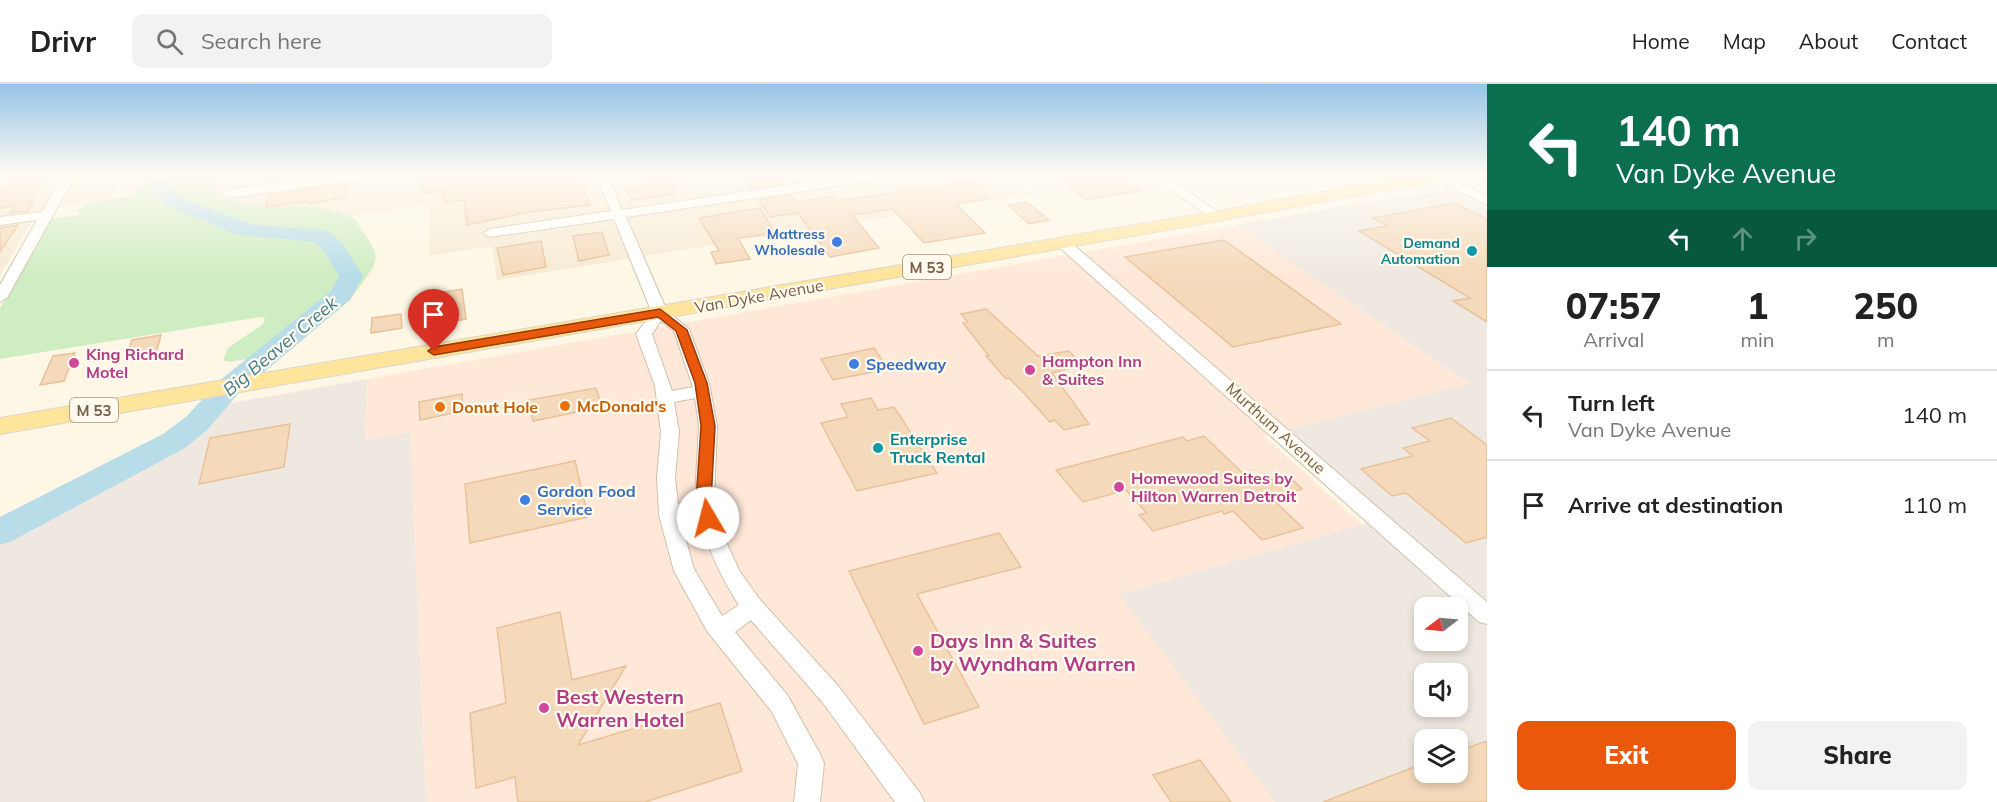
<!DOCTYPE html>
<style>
body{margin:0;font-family:Mulish,sans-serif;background:#f2f2f2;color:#222;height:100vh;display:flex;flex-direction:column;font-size:22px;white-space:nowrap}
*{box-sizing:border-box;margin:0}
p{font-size:20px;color:#767676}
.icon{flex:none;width:33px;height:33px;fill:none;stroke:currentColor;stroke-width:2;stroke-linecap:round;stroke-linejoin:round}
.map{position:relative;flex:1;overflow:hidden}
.sheet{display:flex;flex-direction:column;background:#fff;width:510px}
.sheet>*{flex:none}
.banner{background:#0b6e4f;color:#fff;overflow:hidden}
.needle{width:39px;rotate:254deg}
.controls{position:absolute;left:1414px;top:513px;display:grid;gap:12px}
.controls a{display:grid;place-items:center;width:54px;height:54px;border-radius:12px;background:#fff;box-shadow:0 3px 9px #0003;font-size:30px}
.pin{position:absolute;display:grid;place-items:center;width:51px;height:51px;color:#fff;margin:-62px -26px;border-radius:50% 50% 50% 0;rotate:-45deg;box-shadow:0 0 6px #0007}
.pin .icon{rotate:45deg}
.me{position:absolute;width:66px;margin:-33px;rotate:352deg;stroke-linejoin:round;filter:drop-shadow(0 0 4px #0008)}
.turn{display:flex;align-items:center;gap:21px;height:126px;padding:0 30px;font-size:27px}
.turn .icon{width:78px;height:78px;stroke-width:2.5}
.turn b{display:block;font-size:42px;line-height:51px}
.lanes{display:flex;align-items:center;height:57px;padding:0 30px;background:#0003;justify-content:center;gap:30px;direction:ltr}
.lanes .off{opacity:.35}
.eta{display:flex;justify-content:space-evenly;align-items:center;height:102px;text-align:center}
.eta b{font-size:36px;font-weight:800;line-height:42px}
.cta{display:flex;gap:12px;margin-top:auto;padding:12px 30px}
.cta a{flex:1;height:69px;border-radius:12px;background:#ea580c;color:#fff;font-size:24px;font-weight:800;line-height:69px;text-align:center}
.cta a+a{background:#f2f2f2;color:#222}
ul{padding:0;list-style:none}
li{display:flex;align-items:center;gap:18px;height:90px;padding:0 30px;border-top:2px solid #e0e0e0}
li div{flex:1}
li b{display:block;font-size:22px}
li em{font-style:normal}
header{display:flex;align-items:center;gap:36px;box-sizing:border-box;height:84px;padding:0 30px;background:#fff;border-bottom:2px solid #e0e0e0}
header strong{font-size:28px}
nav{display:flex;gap:33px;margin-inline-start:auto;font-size:21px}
.search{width:420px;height:54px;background:#f2f2f2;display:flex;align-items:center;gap:15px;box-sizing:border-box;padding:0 21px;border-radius:12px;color:#767676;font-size:22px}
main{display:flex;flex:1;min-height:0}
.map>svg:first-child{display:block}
</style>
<header>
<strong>Drivr</strong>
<div class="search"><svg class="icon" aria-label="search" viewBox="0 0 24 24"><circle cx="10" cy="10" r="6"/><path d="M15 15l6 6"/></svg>Search here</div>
<nav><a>Home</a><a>Map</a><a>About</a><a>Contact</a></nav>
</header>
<main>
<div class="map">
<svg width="1487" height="718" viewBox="0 0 1487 718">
<rect width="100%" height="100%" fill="#fef7e5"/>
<path fill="#f6ead3" d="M0,90h123l-12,26 -73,11 -38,64z
M207,90h801l24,20 -535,86 -5,-34 -63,10v-51l-95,13 -126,-17z"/>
<path fill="#ffe8d8" d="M1237,141l234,160 -207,51 98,89 -243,69 156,208h-849l-16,-369 -45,7 2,-61z"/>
<path fill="#eee8e0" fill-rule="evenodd" d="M1443,107l16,3 28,14v594h-212l-156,-208 264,-75 -100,-88 187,-47 -233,-159 124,-22zM1425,524h33v32h-33zM1425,590h33v32h-33zM1425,656h33v32h-33z
M367,295l-2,61 45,-8 16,370h-426v-266l185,-96 26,-17 16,-19z"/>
<path fill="#cfedc2" d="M143,90h71l-2,5 3,15 5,4 41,8 51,1 31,6 11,5 19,29 3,10 -3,11 -23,32 -61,49 -10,4 -50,9 -6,-2 5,-12 35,-24 2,-6 -4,-1 -261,42v-51l50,-89 30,-4 -3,-5 9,-6 45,-8 8,-10z"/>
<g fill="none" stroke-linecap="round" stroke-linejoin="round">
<path fill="#b8dde9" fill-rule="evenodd" d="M150,90h23l-5,6 2,7 12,11 68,26 78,7 14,12 21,33 -13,24 -111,93 -32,37 -22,18 -173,93 -12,4v-28l163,-83 24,-18 32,-35 112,-90 8,-15 -14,-24 -11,-10 -76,-7 -70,-29 -14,-12 -7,-15z"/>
</g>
<path fill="#f5d9bb" stroke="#e9c19a" stroke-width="1.5" d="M468,90h107l1,11 6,-1 8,21 -61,7 -62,13 -3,-25 -19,3 -3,-12 -21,2v-14z
M653,90h13l10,20 -45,6 -5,-12 31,-4z
M776,90l8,10 -32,4 -6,-10z
M1053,90h67l23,16 -57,10z
M47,92l-19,27 6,-1 -6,9 -18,2 6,-7 -16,2v-13l11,-15z
M974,97l17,17 -35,6 29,29 -61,10 -31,-34 -41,6 27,33 -49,9 -32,-44 -28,4 -11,-17 32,-5 5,7 38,-6 4,5z
M348,100l-2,13 -37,7v-3l-43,6 3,-12z
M1027,118l22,18 -20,4 -21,-19z
M1454,119l33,16v103l-34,-21 17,-3 -111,-67 28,-5 -14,-8z
M760,124l15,25 -37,5 12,21 -34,5 -5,-12 8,-1 -20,-33z
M18,141l-18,27v-24z
M602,148l7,23 -30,6 -6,-25z
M1224,156l117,84 -108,23 -108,-90z
M541,157l5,26 -43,8 -6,-27z
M462,205l4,30 -38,6 -2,-30z
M986,225l52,47 31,-5 13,14 -30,8 37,51 -25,6 -9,-10 -5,2 -26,-29 -15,-15 -3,1 -20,-23h3l-26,-33 5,-1 -7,-8z
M401,230l1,14 -31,5 1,-15z
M161,251l-5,18 -30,5 6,-18z
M874,264l14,21 -55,11 -12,-21z
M75,269l-11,28 -24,4 13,-29z
M596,304l6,19 -69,14 -4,-21z
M462,310l1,17 -43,9 -1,-18z
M871,314l7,12 16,-3 43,66 -80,18 -36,-68 27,-6 -7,-13z
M1451,334l36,27v92l-21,6 -60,-50 -14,3 -31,-27 52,-13 -10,-8 27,-7 -18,-13z
M290,340l-6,43 -85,17 11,-46z
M1204,352l50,48 33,-9 15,14 -31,9 32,30 -41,12 -29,-29 -9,3 -2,-3 -69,20 -14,-16 8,-2 -21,-23 -43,12 -27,-32 127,-33 4,4z
M575,377l13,56 -118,26 -5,-59z
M999,449l22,34 -104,27 62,113 -55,17 -75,-153z
M560,528l12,68 54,-14 -48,79 142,-42 22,68 -97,31h-127l-3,-25 -39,11 -6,-75 36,-10 -9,-75z
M1487,657v61h-164l102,-39v9h33v-21z
M1200,676l31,42h-60l-18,-27z"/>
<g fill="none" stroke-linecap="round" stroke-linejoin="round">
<defs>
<path id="minor" d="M64,90h12l-69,124 -7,4v-17l37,-65 -37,5v-8l42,-5z
M344,90h36l-6,4 -146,20 -6,-4 6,-4z
M595,90h12l15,36 241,-36h34l-6,4 -265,39 41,94 22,18 20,54 8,43 -3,75 13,43 13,28 21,29 78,86 81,106 4,9h-29l-72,-99 -72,-83 -16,12 53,64 32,58 4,9 -4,39h-26l4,-38 -26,-52 -65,-81 -33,-60 -15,-56 -2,-37 4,-46 -6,-46 -19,-52 16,-21 -38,-94 -124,18 -7,-4 7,-4 121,-18zM661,237l13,10 19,56 -21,4 -20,-57zM695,314l4,28 -4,71 -17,7 -3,-26 4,-46 -5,-30zM697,428c10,33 22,63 42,93l-17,11 -28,-47 -14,-50z
M1148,90h15l61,42 -1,3h-10z
M1433,90h11l43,22v9l-53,-26z
M1063,155l5,1 419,362v22l-8,-2 -421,-376 -2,-3z"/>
<path id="major" d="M1418,90h37l-8,5 -229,42 -1218,213v-16l1218,-207z"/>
</defs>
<use href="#minor" stroke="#d0c0aa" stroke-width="2"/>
<use href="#major" stroke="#dcd5cf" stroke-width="2"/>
<use href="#minor" fill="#fff" fill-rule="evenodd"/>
<use href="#major" fill="#ffe59b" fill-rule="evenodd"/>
</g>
<linearGradient id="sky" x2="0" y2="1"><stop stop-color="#95c4e8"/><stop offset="0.47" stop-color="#fffbf3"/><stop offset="1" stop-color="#fffbf3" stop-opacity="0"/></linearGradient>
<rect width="1487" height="191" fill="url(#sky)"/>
<path fill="#ea580c" stroke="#983908" stroke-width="1.5" d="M660,225l27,21 20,53 8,43 -4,75 5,17 -2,4h-11l-7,-21 5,-75 -6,-43 -19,-52 -18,-14 -224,38 -6,-4 6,-4z"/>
<g fill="#3f7fe0" stroke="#fffaed" stroke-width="2">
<circle cx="837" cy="158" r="6"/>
<circle cx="854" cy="280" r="6"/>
<circle cx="525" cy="416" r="6"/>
</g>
<g fill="#0f9aa8" stroke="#fffaed" stroke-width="2">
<circle cx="1472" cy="167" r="6"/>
<circle cx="878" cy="364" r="6"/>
</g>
<g fill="#d1479c" stroke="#fffaed" stroke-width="2">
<circle cx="74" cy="279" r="6"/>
<circle cx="1030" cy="286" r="6"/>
<circle cx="1119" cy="403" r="6"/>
<circle cx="918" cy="567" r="6"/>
<circle cx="544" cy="624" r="6"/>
</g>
<g fill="#e8710a" stroke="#fffaed" stroke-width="2">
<circle cx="565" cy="322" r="6"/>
<circle cx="440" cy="323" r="6"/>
</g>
<g text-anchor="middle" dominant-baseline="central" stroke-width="4.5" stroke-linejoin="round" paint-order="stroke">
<g font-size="14" font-weight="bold" fill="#366cbe" stroke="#fffaed" text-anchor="end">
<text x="825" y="150">Mattress<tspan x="825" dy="16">Wholesale</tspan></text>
</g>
<g font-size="14" font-weight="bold" fill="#0d838f" stroke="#fffaed" text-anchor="end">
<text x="1460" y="159">Demand<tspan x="1460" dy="16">Automation</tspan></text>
</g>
<g fill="#fffaed" stroke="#a18e7a" stroke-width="1.5">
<rect x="903" y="171" width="48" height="24" rx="4.5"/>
<rect x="70" y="314" width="48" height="24" rx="4.5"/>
</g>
<g font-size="15" font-weight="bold" fill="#795f48">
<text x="927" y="183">M 53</text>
<text x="94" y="326">M 53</text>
</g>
<g font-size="16" fill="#795f48" stroke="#fffaed">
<text transform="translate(759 212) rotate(-10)">Van Dyke Avenue</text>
<text transform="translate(1276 344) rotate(42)">Murthum Avenue</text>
</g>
<g font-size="16" font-weight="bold" fill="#b23c85" stroke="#fffaed" text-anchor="start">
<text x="86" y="270">King Richard<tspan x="86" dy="18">Motel</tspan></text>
<text x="1042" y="277">Hampton Inn<tspan x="1042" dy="18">&amp; Suites</tspan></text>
<text x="1131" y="394">Homewood Suites by<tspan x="1131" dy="18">Hilton Warren Detroit</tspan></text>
</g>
<g font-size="16" font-weight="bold" fill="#366cbe" stroke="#fffaed" text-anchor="start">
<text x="866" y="280">Speedway</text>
<text x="537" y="407">Gordon Food<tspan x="537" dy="18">Service</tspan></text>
</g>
<g font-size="16" font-weight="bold" fill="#c56008" stroke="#fffaed" text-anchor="start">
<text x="577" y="322">McDonald's</text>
<text x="452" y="323">Donut Hole</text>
</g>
<g font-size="16" font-weight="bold" fill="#0d838f" stroke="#fffaed" text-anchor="start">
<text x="890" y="355">Enterprise<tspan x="890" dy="18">Truck Rental</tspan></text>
</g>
<g font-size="18" font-style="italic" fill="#40798e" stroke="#fffaed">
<text transform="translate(280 262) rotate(-40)">Big Beaver Creek</text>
</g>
<g font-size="20" font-weight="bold" fill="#b23c85" stroke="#fffaed" text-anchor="start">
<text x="930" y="556">Days Inn &amp; Suites<tspan x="930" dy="23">by Wyndham Warren</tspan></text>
<text x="556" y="612">Best Western<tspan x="556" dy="23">Warren Hotel</tspan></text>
</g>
</g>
</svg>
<div class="controls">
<a><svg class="needle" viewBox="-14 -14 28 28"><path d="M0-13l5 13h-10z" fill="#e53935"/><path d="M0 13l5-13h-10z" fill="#767676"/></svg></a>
<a><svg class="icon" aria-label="sound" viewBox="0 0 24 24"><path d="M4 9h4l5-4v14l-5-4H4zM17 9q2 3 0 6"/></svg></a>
<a><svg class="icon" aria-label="layers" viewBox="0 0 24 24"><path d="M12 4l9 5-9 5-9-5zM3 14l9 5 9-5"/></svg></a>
</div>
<div class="pin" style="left:434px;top:267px;background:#d93025"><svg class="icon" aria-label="arrive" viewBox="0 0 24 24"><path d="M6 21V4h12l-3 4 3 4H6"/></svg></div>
<svg class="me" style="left:708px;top:434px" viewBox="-20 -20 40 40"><circle r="19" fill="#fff"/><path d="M0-13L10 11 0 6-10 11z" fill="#ea580c"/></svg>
</div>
<section class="sheet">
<div class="banner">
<div class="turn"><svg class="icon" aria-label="left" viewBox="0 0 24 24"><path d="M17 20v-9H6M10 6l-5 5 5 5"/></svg><div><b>140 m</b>Van Dyke Avenue</div></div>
<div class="lanes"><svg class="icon" aria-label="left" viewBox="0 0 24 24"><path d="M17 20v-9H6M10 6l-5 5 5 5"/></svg><svg class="icon off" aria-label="ahead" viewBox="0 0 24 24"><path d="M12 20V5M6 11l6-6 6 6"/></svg><svg class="icon off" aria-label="right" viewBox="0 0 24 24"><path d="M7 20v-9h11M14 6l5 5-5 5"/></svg></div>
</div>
<div class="eta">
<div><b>07:57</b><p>Arrival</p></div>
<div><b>1</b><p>min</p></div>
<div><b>250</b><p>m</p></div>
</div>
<ul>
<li><svg class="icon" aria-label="left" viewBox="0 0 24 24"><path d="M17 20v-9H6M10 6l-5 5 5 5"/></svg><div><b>Turn left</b><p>Van Dyke Avenue</p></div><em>140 m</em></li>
<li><svg class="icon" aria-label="arrive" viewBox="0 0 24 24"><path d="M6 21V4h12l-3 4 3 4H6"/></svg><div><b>Arrive at destination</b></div><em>110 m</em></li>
</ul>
<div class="cta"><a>Exit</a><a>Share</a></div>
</section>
</main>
